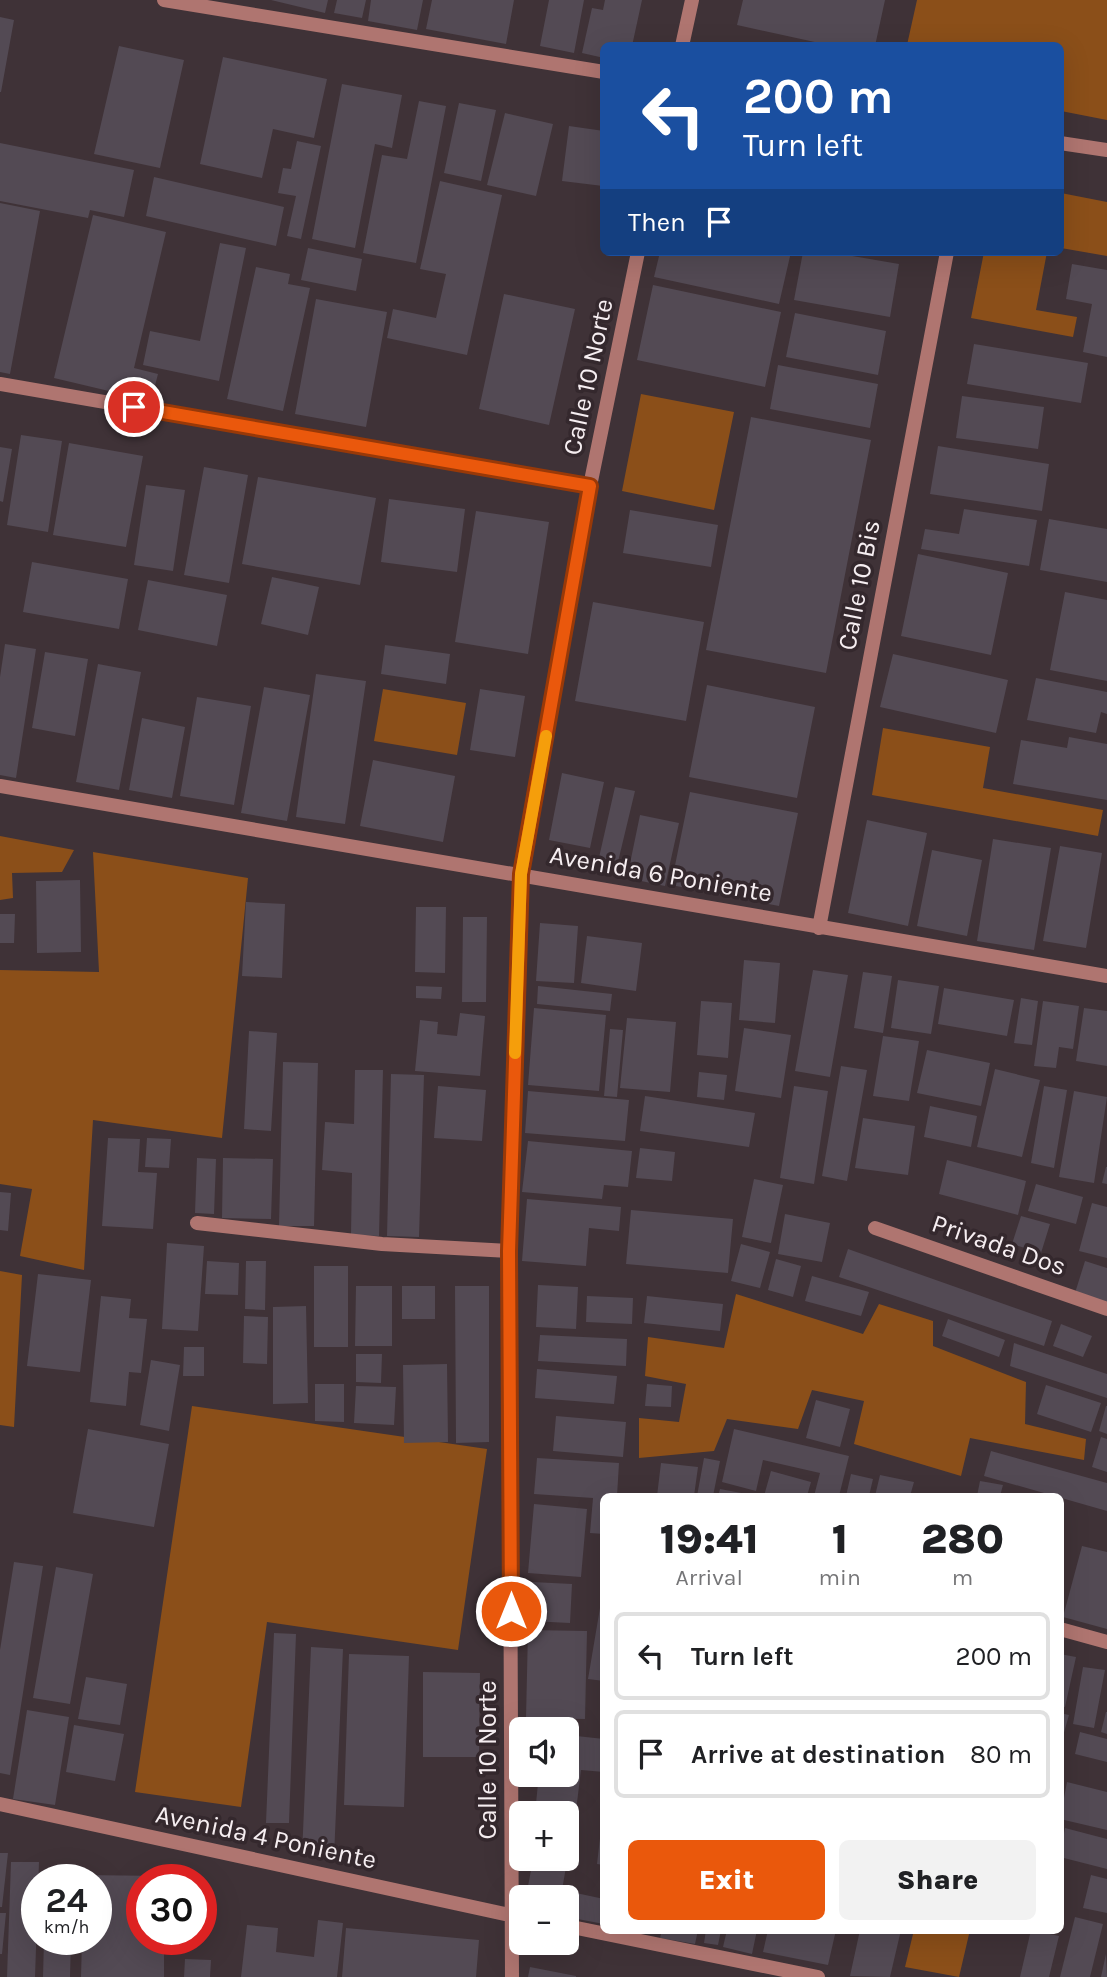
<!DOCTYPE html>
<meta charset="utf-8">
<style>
body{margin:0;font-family:Karla,sans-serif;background:#f2f2f2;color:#202124;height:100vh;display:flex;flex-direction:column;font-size:26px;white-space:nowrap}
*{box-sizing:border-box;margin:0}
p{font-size:23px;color:#757577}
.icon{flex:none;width:38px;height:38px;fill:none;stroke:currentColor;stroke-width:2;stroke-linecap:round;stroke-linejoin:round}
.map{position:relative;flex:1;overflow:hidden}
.panel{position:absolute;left:600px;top:1493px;width:464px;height:441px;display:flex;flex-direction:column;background:#fff;border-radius:10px;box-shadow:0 7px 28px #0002}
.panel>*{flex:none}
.guide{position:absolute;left:600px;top:42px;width:464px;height:214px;border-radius:10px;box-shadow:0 7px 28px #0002;background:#1a4fa0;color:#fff;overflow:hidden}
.fabs{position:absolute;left:509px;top:1717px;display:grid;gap:14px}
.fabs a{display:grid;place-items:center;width:70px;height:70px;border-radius:10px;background:#fff;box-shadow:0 7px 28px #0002;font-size:35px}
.speed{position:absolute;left:21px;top:1864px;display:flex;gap:14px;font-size:35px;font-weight:700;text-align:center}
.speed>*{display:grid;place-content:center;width:91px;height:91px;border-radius:50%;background:#fff;box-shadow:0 7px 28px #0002;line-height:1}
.speed small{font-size:18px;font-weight:400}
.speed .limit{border:10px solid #d22;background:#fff;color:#111}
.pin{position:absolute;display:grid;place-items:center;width:60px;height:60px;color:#fff;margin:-30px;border:4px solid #fff;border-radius:50%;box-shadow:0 2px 7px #0007}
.me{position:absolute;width:77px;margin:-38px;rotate:0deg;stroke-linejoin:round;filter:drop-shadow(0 0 5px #0008)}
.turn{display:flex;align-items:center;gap:24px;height:147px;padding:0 28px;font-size:32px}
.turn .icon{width:91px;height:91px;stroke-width:2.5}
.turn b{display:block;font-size:49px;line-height:60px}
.then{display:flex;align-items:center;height:66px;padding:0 28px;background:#0003;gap:14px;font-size:26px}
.eta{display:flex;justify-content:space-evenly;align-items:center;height:119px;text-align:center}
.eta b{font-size:42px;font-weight:800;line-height:49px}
.cta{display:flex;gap:14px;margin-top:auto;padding:14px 28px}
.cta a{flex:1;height:80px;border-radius:10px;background:#ea580c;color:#fff;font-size:28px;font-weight:800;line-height:80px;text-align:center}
.cta a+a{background:#f2f2f2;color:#202124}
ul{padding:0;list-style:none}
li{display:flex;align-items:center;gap:21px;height:88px;margin:0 14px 10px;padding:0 14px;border:4px solid #e0e0e0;border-radius:10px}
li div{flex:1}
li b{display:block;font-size:26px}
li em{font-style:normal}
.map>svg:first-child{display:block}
</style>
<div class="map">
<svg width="1107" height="1977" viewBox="0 0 1107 1977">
<rect width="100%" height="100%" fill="#3f3237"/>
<path fill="#8b4f19" d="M917,0h190v120l-46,-9 -1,-65 -153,-1z
M1061,193l46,9v54l-46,-8z
M984,252h63l-11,58 41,7 -4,20 -102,-19z
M641,394l93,18 -20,98 -92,-19z
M383,689l83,14 -9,52 -83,-14z
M883,728l107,19 -7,41 120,22 -5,26 -226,-41z
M0,836l74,14 -12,22 -50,1 1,25 -13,2z
M93,852l155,26 -26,260 -129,-18 -9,150 -64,-14 12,-67 -32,-5v-214l99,2z
M0,1271l22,4 -8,152 -14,-2z
M736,1294l127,40 16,-30 54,17v25l93,36 -1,42 61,15 -2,21 -114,-22 -9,38 -107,-32 10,-43 -52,-11 -14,39 -71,-10 -13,32 -75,7v-40l40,4 7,-38 -41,-8 3,-39 76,11z
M192,1406l295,43 -29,201 -191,-28 -26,185 -106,-15z
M914,1930h56l-11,47 -54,-10z"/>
<path fill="#534a54" d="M271,0h57l-3,13z
M337,0h29l-4,18 -28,-5z
M371,0h52l-6,30 -49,-9z
M432,0h82l-8,44 -80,-15z
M549,0h35l-10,53 -34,-7z
M605,0h37l-10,46h-28v12l-22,-5 10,-45 11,2z
M743,0h142l-10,46h-42l-96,-21z
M0,17l14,3 -13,72h-1z
M119,46l65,14 -24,108 -66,-14z
M223,57l104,22 -13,59 -41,-9 -11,49 -62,-14z
M342,84l60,11 -10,53 -17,-4 -20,104 -43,-9z
M419,101l27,5 -30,157 -53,-10 19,-98 25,4z
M459,103l37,7 -15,71 -37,-8z
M505,113l48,11 -17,72 -49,-11z
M569,126l35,5 -1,55 -41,-5z
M297,141l24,5 -20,93 -14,-3 9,-40 -18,-3 5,-25 8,1z
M0,143l134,27 -10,47 -34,-7 -2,8 -88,-17z
M154,177l130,30 -8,39 -130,-30z
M440,181l62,14 -35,160 -80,-17 6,-29 43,9 10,-44 -26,-5z
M0,203l40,8 -30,163 -10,-2z
M93,215l73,17 -32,136 24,6 -7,27 -97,-23z
M220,243l26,5 -27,133 -76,-16 7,-34 50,10z
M308,248l54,11 -6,32 -55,-11z
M660,252h131l-12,52 -125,-27z
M803,252h26l70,12 -9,53 -96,-17z
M1072,264l35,6v87l-24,-5 9,-48 -26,-5z
M256,267l34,7 -2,10 22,4 -27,123 -56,-12z
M653,285l128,27 -16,75 -128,-27z
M504,294l71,15 -26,116 -70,-16z
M316,299l71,13 -21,115 -71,-13z
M795,313l91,18 -8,44 -92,-18z
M974,344l114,19 -7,40 -114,-19z
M778,365l100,19 -8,44 -100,-19z
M962,396l82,11 -6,42 -82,-11z
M751,417l120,23 -45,233 -120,-23z
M21,435l41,6 -14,91 -41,-7z
M69,443l74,13 -17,91 -73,-12z
M938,446l111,18 -7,47 -112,-17z
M0,447l12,2 -9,53 -3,-1z
M204,467l44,8 -19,108 -45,-8z
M258,477l118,21 -16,87 -118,-21z
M146,485l39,5 -12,81 -39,-6z
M389,499l76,10 -8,63 -76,-10z
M964,509l73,11 -8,46 -108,-17 4,-20 34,5z
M630,510l88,15 -7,42 -88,-14z
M476,511l73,11 -21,132 -73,-12z
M1049,519l58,10v53l-67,-12z
M918,554l90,19 -17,82 -90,-19z
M32,562l96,17 -9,50 -96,-17z
M272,577l47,10 -11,48 -47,-11z
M148,580l79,15 -10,51 -79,-16z
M1065,592l42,8v81l-57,-11z
M593,602l111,20 -18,99 -111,-20z
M5,644l31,5 -20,129 -16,-3v-98z
M385,645l65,9 -4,30 -65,-10z
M45,652l43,7 -13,77 -43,-8z
M893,654l115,26 -12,53 -116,-26z
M98,664l43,8 -22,118 -43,-8z
M316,674l50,7 -21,143 -49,-7z
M1036,678l71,14v22l-6,-2 -5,21 -69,-13z
M707,685l108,22 -18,91 -108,-21z
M264,687l46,8 -23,126 -46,-8z
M480,689l45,7 -10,61 -45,-7z
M197,697l54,9 -17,99 -54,-9z
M142,718l43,9 -13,71 -43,-8z
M1069,737l38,7v56l-94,-16 8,-44 46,8z
M373,760l82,16 -12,66 -83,-16z
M562,773l42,9 -14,66 -41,-8z
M615,787l20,4 -18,75 -19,-4z
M690,792l108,21 -19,93 -108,-21z
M640,815l39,8 -14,63 -38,-8z
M867,820l60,13 -19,93 -60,-13z
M993,839l58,9 -17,102 -57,-9z
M1060,846l42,7 -16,95 -43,-7z
M932,850l50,10 -15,76 -50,-10z
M80,880l1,72 -44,1 -1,-72z
M246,902l39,2 -3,74 -40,-2z
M416,907h30l-1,66 -30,-1z
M0,914h15l-1,29h-14z
M463,917h24l-1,85h-24z
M540,923l38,3 -4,57 -38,-2z
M587,936l55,7 -6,48 -55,-8z
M744,960l36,3 -5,60 -36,-3z
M813,970l35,5 -18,102 -35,-6z
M863,972l29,4 -9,57 -29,-5z
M898,980l41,6 -8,48 -40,-6z
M416,986l26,1 -1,12 -25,-1z
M538,986l74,8 -2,17 -73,-7z
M944,988l70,12 -7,36 -69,-12z
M1021,998l17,3 -6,44 -18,-2z
M701,1001l31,2 -4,55 -31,-3z
M1043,1001l36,5 -6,43 -14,-2 -3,21 -22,-2z
M534,1008l72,7 -7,76 -71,-6z
M1084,1008l23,3v55l-31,-5z
M460,1013l25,3 -5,60 -65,-5 5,-51 18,2 -1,12 20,2z
M627,1018l49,4 -6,70 -50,-4z
M744,1028l47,7 -10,63 -46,-7z
M610,1029l13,1 -6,67 -13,-1z
M249,1031l28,2 -6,98 -27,-2z
M883,1036l36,5 -10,60 -36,-5z
M927,1050l63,13 -9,43 -64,-13z
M283,1062l35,1 -4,163h-35z
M841,1066l26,4 -20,111 -25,-5z
M995,1069l45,11 -18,77 -45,-10z
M355,1070h28l-4,166 -28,-1 1,-62 -30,-3 3,-48 29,2z
M699,1072l28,3 -3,25 -27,-3z
M391,1074l33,1 -5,162 -32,-1z
M438,1086l48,4 -4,51 -48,-3z
M794,1086l34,5 -14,93 -34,-6z
M1044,1086l23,4 -13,78 -23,-5z
M528,1091l101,9 -4,41 -100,-8z
M1074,1091l33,6 -13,86 -35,-6z
M645,1096l110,17 -6,34 -109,-16z
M930,1106l47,10 -6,31 -47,-10z
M863,1118l52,8 -7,49 -53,-7z
M108,1138l32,1 -2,33 19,1 -4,56 -51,-3z
M147,1138l24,1 -2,29 -24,-1z
M528,1141l104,10 -4,36 -24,-2 -2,14 -80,-7z
M640,1148l35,4 -3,29 -36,-3z
M197,1158l19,1 -2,55 -19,-1z
M223,1158l50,1 -2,60 -49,-1z
M947,1160l79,21 -8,34 -79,-21z
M1106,1167h1v17l-5,-1z
M754,1179l29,6 -12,58 -29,-6z
M1036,1184l47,13 -7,27 -48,-13z
M0,1192l11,1 -3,38 -8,-1z
M527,1199l94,8 -2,24 -30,-3 -3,38 -64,-5z
M1092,1203l15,4v51l-28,-7z
M631,1210l102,9 -5,54 -102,-9z
M785,1214l45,9 -8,39 -44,-8z
M1021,1216l29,8 -9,29 -29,-9z
M167,1243l37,3 -6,85 -36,-2z
M741,1244l29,8 -10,36 -29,-7z
M848,1249l204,72 -8,25 -205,-69z
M776,1259l25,7 -8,31 -25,-7z
M207,1261l32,2 -1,32 -33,-1z
M246,1261h20l-1,49 -20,-1z
M1085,1261l22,7v36l-32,-11z
M314,1266h34v81h-34z
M38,1274l53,6 -11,92 -53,-6z
M812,1276l57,16 -8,24 -56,-15z
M538,1285l40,2 -2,42 -40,-2z
M356,1286h36v60h-37z
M402,1286h33v33h-33z
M455,1286h34v156l-33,1z
M101,1296l30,3 -2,19 18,1 -6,54 -12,-1 -3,34 -36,-4z
M587,1296l46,2 -1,26 -46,-2z
M647,1296l76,8 -3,27 -76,-8z
M306,1306l2,97 -35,1v-97z
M244,1316l24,1 -1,47 -24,-1z
M948,1319l57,21 -6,17 -57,-21z
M1061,1324l31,12 -9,21 -30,-11z
M540,1335l87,4 -1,27 -88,-5z
M1014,1343l93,31v24l-97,-32z
M184,1347h20v29h-21z
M356,1354h26l-1,29 -25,-1z
M151,1360l29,5 -11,66 -29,-6z
M447,1364l1,78 -44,1 -1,-78z
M537,1369l80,7 -3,28 -79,-6z
M315,1384h29v38l-29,-1z
M647,1384l25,2 -1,21 -26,-1z
M1046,1385l55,18 -10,29 -54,-18z
M356,1386l40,1 -2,38 -40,-2z
M816,1400l34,9 -10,38 -34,-9z
M1106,1406h1v28l-8,-3z
M556,1416l70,6 -3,35 -70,-6z
M88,1429l81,15 -15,83 -81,-14z
M734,1429l115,27 -10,40h-25l6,-23 -57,-13 -7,31 -34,-9z
M1101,1437l6,2v33l-15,-5z
M991,1451l116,32v28l-123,-35z
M537,1458l82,5 -2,33h-13v38l-14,-1 3,-35 -59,-4z
M704,1458l16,3 -7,35h-16z
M661,1463l37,4 -4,29h-37z
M771,1471l40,11 -4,14h-43z
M851,1474l22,5 -4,17h-23z
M880,1475l34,7 -4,14h-35z
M980,1481l23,4 -3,11h-23z
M720,1489l32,6v1h-34z
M534,1504l53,5 -6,68 -53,-4z
M1082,1546l25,6v77l-44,-12z
M14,1562l29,4 -33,209 -10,-2v-123z
M56,1567l37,7 -23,130 -37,-6z
M532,1582l40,2 -2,39 -40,-2z
M600,1608l4,1v72l-16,-2z
M528,1630l59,1 -2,88 -59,-1z
M274,1633l22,1 -7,189h-23z
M311,1647l32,2 -9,208 -32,-2z
M349,1654l60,2 -5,151 -60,-2z
M1060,1654l16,3 -11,50 -5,-1z
M1083,1667l22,3 -11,58 -21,-4z
M423,1672l57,1 -1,84h-56z
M86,1677l41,7 -7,41 -42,-6z
M27,1710l42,7 -14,88 -42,-6z
M1106,1712h1v22l-6,-2z
M1060,1713l9,2 -8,28h-1z
M74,1725l50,9 -9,47 -49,-9z
M1080,1732l27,7v23l-32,-8z
M567,1735l37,4v33l-23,-2 -11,90 -3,-1v-46h-32l4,-39h28z
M1067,1782l40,10v38l-47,-11z
M602,1821l2,1v43l-7,-1z
M1065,1828l42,11v30l-47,-12z
M0,1853h8l-6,54h-2z
M533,1860l33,7 -4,23 42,9v25l-37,-7v-20h-33l-6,-11z
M11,1862h28l-4,115h-28z
M46,1872h28l-1,8h-27z
M82,1875l83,1v4h-23v59h22v38h-83l1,-38h14v-59h-14z
M1091,1875l16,4v34l-24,-5z
M0,1913h6l-4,41h-2z
M1075,1917l28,7 -13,53h-30z
M318,1920l25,3 -6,54h-96l6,-52 31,3 -2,24 38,5z
M346,1928l133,12 -3,37h-134z
M662,1930h36l-3,14 -35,-6z
M706,1930h15l-3,15 -14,-2z
M727,1930h30l-5,24 -29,-7z
M768,1930h68l-8,35 -65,-13z
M860,1930h41l-11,47 -40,-1z
M1031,1930l28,6 -10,41h-29z
M44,1939h27l-1,38h-27z
M1106,1954l1,23h-6z
M185,1959l26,1 -1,17h-26z
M530,1967l46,9v1h-48z"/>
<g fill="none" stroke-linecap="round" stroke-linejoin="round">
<path stroke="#af7570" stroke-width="14" d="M164,0l440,72
M682,46l10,-46
M1060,143l47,7
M0,384l590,102
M0,786l1107,190
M819,928l128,-676
M197,1223l185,21 127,7
M875,1228l232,81
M1060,1629l47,13
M0,1804l519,113
M567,1926l251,51
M512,1977l-3,-726 12,-377 69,-388 48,-234"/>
</g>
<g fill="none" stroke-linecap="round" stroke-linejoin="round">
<defs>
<path id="route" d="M134,407l456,79 -69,388 -12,377 2,360"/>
</defs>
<use href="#route" stroke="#983908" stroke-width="18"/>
<use href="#route" stroke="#ea580c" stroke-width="12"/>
<path stroke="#f59e0b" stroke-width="12" d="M515,1053l6,-179 25,-138"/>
</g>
<g text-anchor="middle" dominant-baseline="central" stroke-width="7" stroke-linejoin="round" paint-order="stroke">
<g font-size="26" fill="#f6eef1" stroke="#34282d">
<text transform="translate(588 377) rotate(-78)">Calle 10 Norte</text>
<text transform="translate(859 585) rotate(-79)">Calle 10 Bis</text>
<text transform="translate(661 874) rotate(10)">Avenida 6 Poniente</text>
<text transform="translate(999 1245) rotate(19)">Privada Dos</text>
<text transform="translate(487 1760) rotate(-90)">Calle 10 Norte</text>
<text transform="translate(266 1837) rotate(12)">Avenida 4 Poniente</text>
</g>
</g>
</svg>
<div class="fabs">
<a><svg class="icon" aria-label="sound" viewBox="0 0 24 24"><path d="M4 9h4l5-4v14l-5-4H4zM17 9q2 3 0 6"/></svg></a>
<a>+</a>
<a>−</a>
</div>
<div class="speed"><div>24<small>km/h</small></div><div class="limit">30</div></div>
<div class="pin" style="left:134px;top:407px;background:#d93025"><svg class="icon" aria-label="arrive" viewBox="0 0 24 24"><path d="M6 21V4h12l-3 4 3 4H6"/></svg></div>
<svg class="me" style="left:511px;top:1611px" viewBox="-20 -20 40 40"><circle r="17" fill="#ea580c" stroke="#fff" stroke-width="3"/><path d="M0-11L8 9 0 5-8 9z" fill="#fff"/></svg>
<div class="guide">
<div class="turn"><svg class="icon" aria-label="left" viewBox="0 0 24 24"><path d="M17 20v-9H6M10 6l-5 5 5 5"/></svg><div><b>200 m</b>Turn left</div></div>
<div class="then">Then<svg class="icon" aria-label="arrive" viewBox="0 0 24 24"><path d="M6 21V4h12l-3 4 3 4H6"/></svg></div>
</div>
<section class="panel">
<div class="eta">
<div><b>19:41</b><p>Arrival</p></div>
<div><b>1</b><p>min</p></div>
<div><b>280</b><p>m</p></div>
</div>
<ul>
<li><svg class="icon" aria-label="left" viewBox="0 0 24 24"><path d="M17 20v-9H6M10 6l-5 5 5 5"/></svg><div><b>Turn left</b></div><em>200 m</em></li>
<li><svg class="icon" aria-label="arrive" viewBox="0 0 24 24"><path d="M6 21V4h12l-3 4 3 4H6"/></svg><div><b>Arrive at destination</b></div><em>80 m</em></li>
</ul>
<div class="cta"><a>Exit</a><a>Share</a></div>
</section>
</div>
